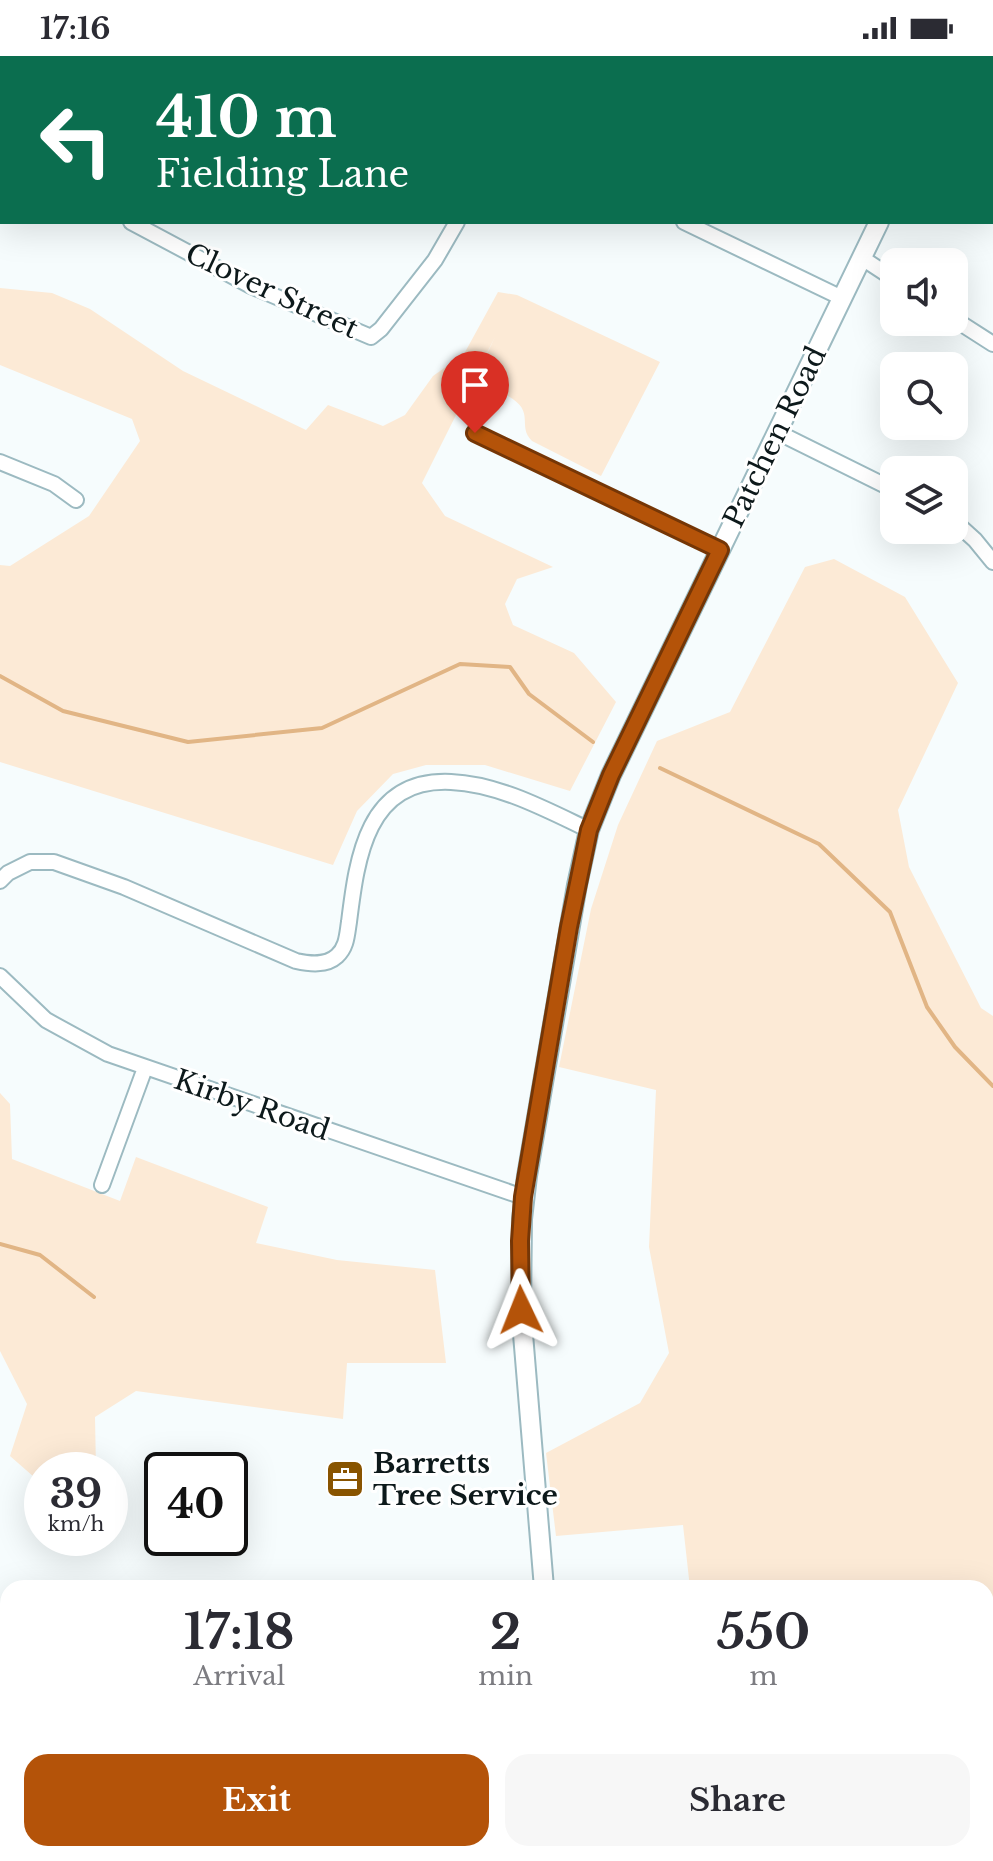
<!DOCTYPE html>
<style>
body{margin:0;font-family:"Libre Baskerville",serif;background:#f7f7f7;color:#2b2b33;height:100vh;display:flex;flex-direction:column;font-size:30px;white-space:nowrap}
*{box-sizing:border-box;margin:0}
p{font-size:26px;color:#7c7c81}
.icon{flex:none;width:44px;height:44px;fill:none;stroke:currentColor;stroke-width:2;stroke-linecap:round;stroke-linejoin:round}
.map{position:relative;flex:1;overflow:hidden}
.panel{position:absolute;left:0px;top:1524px;width:994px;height:282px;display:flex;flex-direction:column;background:#fff;border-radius:24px 24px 0 0;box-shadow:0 8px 32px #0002}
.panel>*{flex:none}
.banner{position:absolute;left:0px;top:0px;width:994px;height:168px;box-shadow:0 8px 32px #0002;background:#0b6e4f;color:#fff;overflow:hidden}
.controls{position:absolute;left:880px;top:192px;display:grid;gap:16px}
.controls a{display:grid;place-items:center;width:88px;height:88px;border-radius:16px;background:#fff;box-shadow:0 8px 32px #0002;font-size:40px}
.speed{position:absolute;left:24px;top:1396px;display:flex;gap:16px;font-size:40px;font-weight:700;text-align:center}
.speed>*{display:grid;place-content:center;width:104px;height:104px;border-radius:50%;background:#fff;box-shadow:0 8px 32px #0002;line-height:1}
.speed small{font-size:20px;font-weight:400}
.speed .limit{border:4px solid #111;border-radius:12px;background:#fff;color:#111}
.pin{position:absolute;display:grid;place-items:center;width:68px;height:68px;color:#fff;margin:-82px -34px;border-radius:50% 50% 50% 0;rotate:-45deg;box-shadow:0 0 8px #0007}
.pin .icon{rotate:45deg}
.me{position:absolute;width:88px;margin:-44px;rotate:358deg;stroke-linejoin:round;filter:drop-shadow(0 0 6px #0008)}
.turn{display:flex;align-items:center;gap:28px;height:168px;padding:0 24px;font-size:36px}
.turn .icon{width:104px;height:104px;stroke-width:2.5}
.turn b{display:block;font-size:56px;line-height:68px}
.eta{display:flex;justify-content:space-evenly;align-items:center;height:136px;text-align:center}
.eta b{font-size:48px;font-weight:700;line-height:56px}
.cta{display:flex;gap:16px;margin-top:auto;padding:16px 24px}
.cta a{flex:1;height:92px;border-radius:24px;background:#b45309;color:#fff;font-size:32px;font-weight:700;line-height:92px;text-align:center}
.cta a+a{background:#f7f7f7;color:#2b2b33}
.status{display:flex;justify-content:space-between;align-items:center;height:56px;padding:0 40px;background:#fff;direction:ltr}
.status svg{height:22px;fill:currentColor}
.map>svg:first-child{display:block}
</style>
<div class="status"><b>17:16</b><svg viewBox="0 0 49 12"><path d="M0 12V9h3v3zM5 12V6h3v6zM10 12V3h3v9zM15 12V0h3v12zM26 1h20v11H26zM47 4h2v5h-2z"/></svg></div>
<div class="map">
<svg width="993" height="1805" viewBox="0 0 993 1805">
<rect width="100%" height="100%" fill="#f6fcfd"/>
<path fill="#fcead6" d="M0,232l52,5 38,16 93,62 123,59 22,-25 55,21 22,-11 28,-39 31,-22 34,-62 19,3 143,67 -59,114 -69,-35c-17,-17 8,-31 -32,-49l-16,5 -12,13 -9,-5 32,-68 -73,146 23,33 108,51 -36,12 -12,25 8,21 61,28 42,49 -46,89 -85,-26h-59l-33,9 -36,37 -24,54 -333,-103v-197l10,1 79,-50 51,-75 -8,-22 -132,-54z
M834,503l71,38 53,86 -60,127 11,57 72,141 12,8v703l-7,3v-134h-296l-7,-63 -127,11 -10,-83 94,-50 29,-50 -20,-106 7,-157 -97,-23 32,-158 27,-84 39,-84 73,-29 75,-145z
M0,1037l10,11 2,55 108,42 16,-44 132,50 -12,36 81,17 98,10 11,93h-99l-4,56 -207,-28 -41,26 1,53h-54v14l-32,-28 17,-52 -27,-53z
M0,1596h8v65l-8,6z
M993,1774v31h-77l18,-7h52v-21z
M335,1798h201l1,7h-210z
M593,1798h70l-17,7h-52z"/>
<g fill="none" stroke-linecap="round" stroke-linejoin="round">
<path stroke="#e1b585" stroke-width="4" d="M0,620l63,35 125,31 134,-14 138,-64 50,3 19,27 64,48
M660,712l159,76 71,68 37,95 28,40 38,39
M0,1188l40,11 54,42"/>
<defs>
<path id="street" d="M293,0l4,2
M817,0l4,2
M183,2l1,-2
M398,2l1,-2
M992,105l1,1
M0,113l2,1
M131,166l120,64 120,51 10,-8 54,-69 22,-38
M684,166l158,76
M862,202l32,21
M954,263l39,25
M777,376l117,58
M475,377l245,117
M0,406l54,22 22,16
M954,465l21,19 18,22
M0,825l8,-8 22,-11h24l70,25 172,74c14,3 30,5 41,-5 10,-9 10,-22 12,-34 8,-65 18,-144 102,-140 48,2 96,28 138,48
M0,920l46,44 62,34 415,143
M102,1129l43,-117"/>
<path id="secondary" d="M959,2l1,-2
M544,1532l-23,-278 1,-91 5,-43 50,-291 12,-55 22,-55 268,-553
M572,1798v7"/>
<path id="highway" d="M986,1697l7,-3
M986,1744l7,-3
M721,1805l17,-7
M842,1805l16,-7"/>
</defs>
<use href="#street" stroke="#9cbac1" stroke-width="18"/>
<use href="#secondary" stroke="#9cbac1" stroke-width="22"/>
<use href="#highway" stroke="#2c6c78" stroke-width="28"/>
<use href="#street" stroke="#fff" stroke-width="14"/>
<use href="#secondary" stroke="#fff" stroke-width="18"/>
<use href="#highway" stroke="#3c98aa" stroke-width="24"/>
</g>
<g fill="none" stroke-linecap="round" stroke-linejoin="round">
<defs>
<path id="route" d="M475,377l245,117 -109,225 -22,55 -20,97 -46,270 -3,44 1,69"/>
</defs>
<use href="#route" stroke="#753606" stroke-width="20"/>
<use href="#route" stroke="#b45309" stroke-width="14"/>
</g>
<defs>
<symbol id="office-square" viewBox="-11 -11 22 22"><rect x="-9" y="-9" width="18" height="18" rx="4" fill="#895400" stroke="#fff"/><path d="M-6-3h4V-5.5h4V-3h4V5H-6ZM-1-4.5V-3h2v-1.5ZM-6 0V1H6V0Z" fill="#fff"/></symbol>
</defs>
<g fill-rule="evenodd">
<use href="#office-square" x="323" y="1401" width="44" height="44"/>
</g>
<g text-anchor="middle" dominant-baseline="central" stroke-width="6" stroke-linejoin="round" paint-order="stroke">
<g font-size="28" fill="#0d191b" stroke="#fff">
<text transform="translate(272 235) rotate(25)">Clover Street</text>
<text transform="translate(775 381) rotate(-64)">Patchen Road</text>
<text transform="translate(252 1049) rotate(19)">Kirby Road</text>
</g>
<g font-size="28" font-weight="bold" fill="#0d191b" stroke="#fff" text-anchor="start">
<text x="373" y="1407">Barretts<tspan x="373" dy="32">Tree Service</tspan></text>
</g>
</g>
</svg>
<div class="controls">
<a><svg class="icon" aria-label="sound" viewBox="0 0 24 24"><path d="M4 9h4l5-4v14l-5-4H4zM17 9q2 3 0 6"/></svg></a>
<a><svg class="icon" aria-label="search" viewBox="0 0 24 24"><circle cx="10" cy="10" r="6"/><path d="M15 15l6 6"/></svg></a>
<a><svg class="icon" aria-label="layers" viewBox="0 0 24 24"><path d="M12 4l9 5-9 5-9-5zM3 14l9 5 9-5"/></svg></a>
</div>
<div class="speed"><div>39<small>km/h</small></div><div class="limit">40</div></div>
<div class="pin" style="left:475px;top:377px;background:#d93025"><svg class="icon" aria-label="arrive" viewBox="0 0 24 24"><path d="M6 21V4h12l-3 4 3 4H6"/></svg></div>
<svg class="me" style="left:521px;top:1254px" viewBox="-20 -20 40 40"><path d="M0-17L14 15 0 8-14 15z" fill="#b45309" stroke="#fff" stroke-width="4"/></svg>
<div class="banner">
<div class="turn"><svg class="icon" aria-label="left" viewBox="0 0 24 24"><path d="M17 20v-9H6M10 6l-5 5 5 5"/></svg><div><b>410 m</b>Fielding Lane</div></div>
</div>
<section class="panel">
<div class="eta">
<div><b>17:18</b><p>Arrival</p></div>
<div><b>2</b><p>min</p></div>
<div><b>550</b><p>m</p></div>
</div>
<div class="cta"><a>Exit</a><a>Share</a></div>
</section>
</div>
